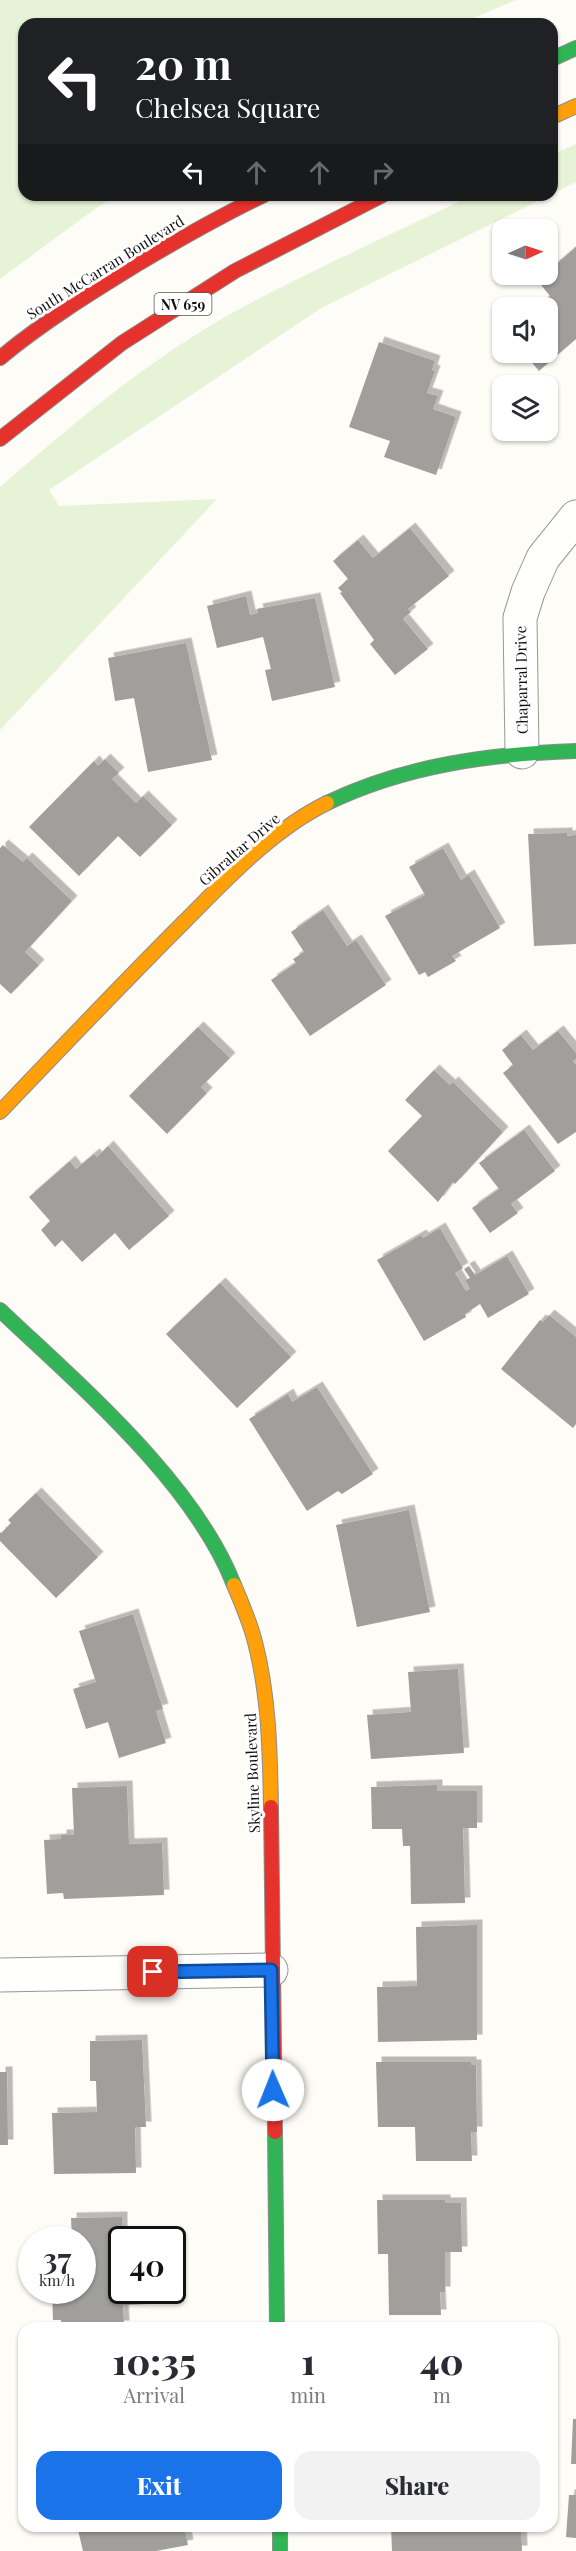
<!DOCTYPE html>
<style>
body{margin:0;font-family:"Playfair Display",serif;background:#f2f2f3;color:#2b2b33;height:100vh;display:flex;flex-direction:column;font-size:22px;white-space:nowrap}
*{box-sizing:border-box;margin:0}
p{font-size:20px;color:#7c7c81}
.icon{flex:none;width:33px;height:33px;fill:none;stroke:currentColor;stroke-width:2;stroke-linecap:round;stroke-linejoin:round}
.map{position:relative;flex:1;overflow:hidden}
.details{position:absolute;left:18px;top:2322px;width:540px;height:210px;display:flex;flex-direction:column;background:#fff;border-radius:18px;box-shadow:0 2px 4px #0004}
.details>*{flex:none}
.hud{position:absolute;left:18px;top:18px;width:540px;height:183px;border-radius:18px;box-shadow:0 2px 4px #0004;background:#202124;color:#fff;overflow:hidden}
.needle{width:39px;rotate:87deg}
.buttons{position:absolute;left:492px;top:219px;display:grid;gap:12px}
.buttons a{display:grid;place-items:center;width:66px;height:66px;border-radius:12px;background:#fff;box-shadow:0 2px 4px #0004;font-size:30px}
.speed{position:absolute;left:18px;top:2226px;display:flex;gap:12px;font-size:30px;font-weight:700;text-align:center}
.speed>*{display:grid;place-content:center;width:78px;height:78px;border-radius:50%;background:#fff;box-shadow:0 2px 4px #0004;line-height:1}
.speed small{font-size:15px;font-weight:400}
.speed .limit{border:3px solid #111;border-radius:9px;background:#fff;color:#111}
.pin{position:absolute;display:grid;place-items:center;width:51px;height:51px;color:#fff;margin:-26px;border-radius:12px;box-shadow:0 3px 9px #0006}
.me{position:absolute;width:66px;margin:-33px;rotate:359deg;stroke-linejoin:round;filter:drop-shadow(0 0 4px #0008)}
.turn{display:flex;align-items:center;gap:21px;height:126px;padding:0 18px;font-size:27px}
.turn .icon{width:78px;height:78px;stroke-width:2.5}
.turn b{display:block;font-size:42px;line-height:51px}
.lanes{display:flex;align-items:center;height:57px;padding:0 18px;background:#0003;justify-content:center;gap:30px;direction:ltr}
.lanes .off{opacity:.35}
.eta{display:flex;justify-content:space-evenly;align-items:center;height:102px;text-align:center}
.eta b{font-size:36px;font-weight:800;line-height:42px}
.cta{display:flex;gap:12px;margin-top:auto;padding:12px 18px}
.cta a{flex:1;height:69px;border-radius:18px;background:#1a73e8;color:#fff;font-size:24px;font-weight:800;line-height:69px;text-align:center}
.cta a+a{background:#f2f2f3;color:#2b2b33}
.map>svg:first-child{display:block}
</style>
<div class="map">
<svg width="576" height="2551" viewBox="0 0 576 2551">
<defs>
<filter id="shadow"><feDropShadow dx="5.5" dy="-5.5" stdDeviation="0" flood-color="#0004"/></filter>
</defs>
<rect width="100%" height="100%" fill="#fdfcf7"/>
<path fill="#e7f3d7" d="M0,0h516l-56,24h-436v171h95l-20,11 -99,73z
M576,144v38l-24,12v-39z
M472,195h78l-227,112 -274,183 10,16 158,-7 -217,231v-243c73,-63 149,-128 234,-175 77,-42 159,-78 238,-117z"/>
<path fill="#a19f9c" filter="url(#shadow)" d="M576,247v92l-37,32 -16,-19h25v-44h-12l14,-12 -13,-16 7,-6h4v-3z
M379,342l56,19 -3,9 3,1 -8,22 11,3 -5,13 23,8 -20,58 -52,-18 6,-16 -41,-14z
M410,528l39,48 -41,33 3,3 -8,7 25,30 -33,26 -25,-31 4,-4 -34,-47 2,-1 -4,-4 10,-9 -15,-18 25,-21 15,18z
M246,596l4,19 8,-2 -1,-4 58,-11 20,89 -63,14 -7,-31 6,-1 -8,-32 -46,11 -10,-42z
M186,643l26,117 -64,12 -14,-74 -19,3 -7,-43z
M105,759l14,14 -7,6 24,24 7,-7 29,29 -32,32 -22,-21 -39,40 -50,-49 65,-66 4,5z
M567,833v3l9,-1v109l-42,2 -6,-112z
M3,845l20,17 4,-4 45,43 -47,51 14,13 -28,29 -11,-10v-136z
M443,848l18,32 8,-5 31,53 -48,28 4,5 -28,16 -3,-5 -6,3 -34,-59 40,-21 -16,-28z
M323,910l24,36 9,-6 30,45 -76,51 -39,-56 25,-17 -3,-4 11,-7 -13,-20z
M198,1027l32,31 -29,29 6,6 -40,41 -38,-38z
M558,1031l18,22v6l-3,2 3,4v67l-18,12 -55,-71 10,-8 -11,-15 19,-15 12,15z
M434,1070l16,15 3,-3 50,50 -48,52 -2,-2 -15,20 -50,-51 34,-35 -17,-16z
M524,1130l31,41 -44,33 7,9 -28,20 -18,-25 27,-19 -20,-26z
M108,1146l61,70 -40,34 -14,-17 -33,29 -20,-22 -7,7 -14,-17 9,-9 -21,-24 41,-36 6,8 18,-15 3,3z
M440,1228l23,40 -8,5 11,18 4,-2 -5,-9 5,-2 -6,-9 5,-3 6,9 32,-19 22,38 -41,24 -8,-14 -15,10 1,3 -42,24 -47,-81 44,-25 2,3z
M220,1283l71,74 -54,51 -71,-74z
M549,1315l27,22v87l-3,4 -72,-59 39,-49 3,2z
M317,1387l56,87 -31,20 -4,-3 -31,20 -58,-92 39,-25 4,8z
M36,1493l62,64 -42,41 -56,-57v-9l1,1 10,-10 -3,-3z
M409,1510l21,102 -73,15 -21,-102z
M133,1614l30,95 -7,2 10,32 -47,15 -11,-36 -22,7 -13,-40 23,-7 -17,-51z
M458,1669l6,84 -93,6 -4,-44 44,-3 -3,-40z
M437,1785v6h40v37h-14l2,75 -54,1 -1,-58h-7l-1,-17h-30l-1,-42z
M127,1786l2,58 33,-1 2,52 -100,4 -1,-6 -16,1 -3,-54 17,-1v-4h13l-2,-47z
M477,1925v115l-99,2 -1,-55 40,-1 -1,-59z
M142,2040l4,87h-11l1,46 -82,1 -2,-61 45,-1 -1,-31h-6v-40z
M376,2062h95v3h5l1,67h-6l1,29h-56l-1,-34h-37z
M0,2072h7l1,73h-8z
M377,2200h68v3h16l1,49h-17v40h-5l1,23h-52l-1,-61h-10z
M122,2217v73h50v-19h3v32l-52,2 1,21 -62,1 -1,-7h-8l-1,-30h30v-50h-10l-1,-22z
M573,2419h3v45h-5z
M569,2495h7v43l-10,-1z
M77,2526h107l4,19 -32,6h-73z
M391,2526h130l1,25h-130z"/>
<g fill="none" stroke-linecap="round" stroke-linejoin="round">
<defs>
<path id="street" d="M522,752l-2,-134 8,-26 15,-34 33,-41
M0,1975l271,-5"/>
<path id="fast" d="M552,59l24,-11
M327,803c79,-38 163,-49 249,-52
M0,1310c79,75 194,172 234,275
M275,2132l2,196
M280,2526v25"/>
<path id="slow" d="M552,117l24,-11
M0,1112c61,-64 122,-128 184,-190 43,-43 88,-92 143,-119
M234,1585c8,19 16,37 21,57 14,54 15,110 16,165"/>
<path id="jam" d="M0,358c42,-35 89,-64 136,-93 42,-25 84,-49 128,-70
M0,439l122,-96 113,-72 148,-76
M271,1807l4,325"/>
</defs>
<use href="#street" stroke="#979795" stroke-width="35"/>
<use href="#fast" stroke="#8e8d8b" stroke-width="16"/>
<use href="#slow" stroke="#8e8d8b" stroke-width="16"/>
<use href="#jam" stroke="#8e8d8b" stroke-width="16"/>
<use href="#street" stroke="#fffffe" stroke-width="33"/>
<use href="#fast" stroke="#30b455" stroke-width="14"/>
<use href="#slow" stroke="#ff9f0a" stroke-width="14"/>
<use href="#jam" stroke="#e5322d" stroke-width="14"/>
</g>
<g fill="none" stroke-linecap="round" stroke-linejoin="round">
<defs>
<path id="route" d="M153,1972l118,-2 2,120"/>
</defs>
<use href="#route" stroke="#114b97" stroke-width="15"/>
<use href="#route" stroke="#1a73e8" stroke-width="10"/>
</g>
<g text-anchor="middle" dominant-baseline="central" stroke-width="6" stroke-linejoin="round" paint-order="stroke">
<rect fill="#fff" stroke="#585858" stroke-width="1.5" x="154.5" y="293" width="57" height="22" rx="4.5"/>
<g font-size="14" font-weight="bold" fill="#111">
<text x="183" y="304">NV 659</text>
</g>
<g font-size="15" fill="#111" stroke="#fff">
<text transform="translate(105 267) rotate(-32)">South McCarran Boulevard</text>
<text transform="translate(521 680) rotate(-91)">Chaparral Drive</text>
<text transform="translate(239 849) rotate(-41)">Gibraltar Drive</text>
<text transform="translate(252 1773) rotate(-92)">Skyline Boulevard</text>
</g>
</g>
</svg>
<div class="buttons">
<a><svg class="needle" viewBox="-14 -14 28 28"><path d="M0-13l5 13h-10z" fill="#e53935"/><path d="M0 13l5-13h-10z" fill="#7c7c81"/></svg></a>
<a><svg class="icon" aria-label="sound" viewBox="0 0 24 24"><path d="M4 9h4l5-4v14l-5-4H4zM17 9q2 3 0 6"/></svg></a>
<a><svg class="icon" aria-label="layers" viewBox="0 0 24 24"><path d="M12 4l9 5-9 5-9-5zM3 14l9 5 9-5"/></svg></a>
</div>
<div class="speed"><div>37<small>km/h</small></div><div class="limit">40</div></div>
<div class="pin" style="left:153px;top:1972px;background:#d93025"><svg class="icon" aria-label="arrive" viewBox="0 0 24 24"><path d="M6 21V4h12l-3 4 3 4H6"/></svg></div>
<svg class="me" style="left:273px;top:2090px" viewBox="-20 -20 40 40"><circle r="19" fill="#fff"/><path d="M0-13L10 11 0 6-10 11z" fill="#1a73e8"/></svg>
<div class="hud">
<div class="turn"><svg class="icon" aria-label="left" viewBox="0 0 24 24"><path d="M17 20v-9H6M10 6l-5 5 5 5"/></svg><div><b>20 m</b>Chelsea Square</div></div>
<div class="lanes"><svg class="icon" aria-label="left" viewBox="0 0 24 24"><path d="M17 20v-9H6M10 6l-5 5 5 5"/></svg><svg class="icon off" aria-label="ahead" viewBox="0 0 24 24"><path d="M12 20V5M6 11l6-6 6 6"/></svg><svg class="icon off" aria-label="ahead" viewBox="0 0 24 24"><path d="M12 20V5M6 11l6-6 6 6"/></svg><svg class="icon off" aria-label="right" viewBox="0 0 24 24"><path d="M7 20v-9h11M14 6l5 5-5 5"/></svg></div>
</div>
<section class="details">
<div class="eta">
<div><b>10:35</b><p>Arrival</p></div>
<div><b>1</b><p>min</p></div>
<div><b>40</b><p>m</p></div>
</div>
<div class="cta"><a>Exit</a><a>Share</a></div>
</section>
</div>
